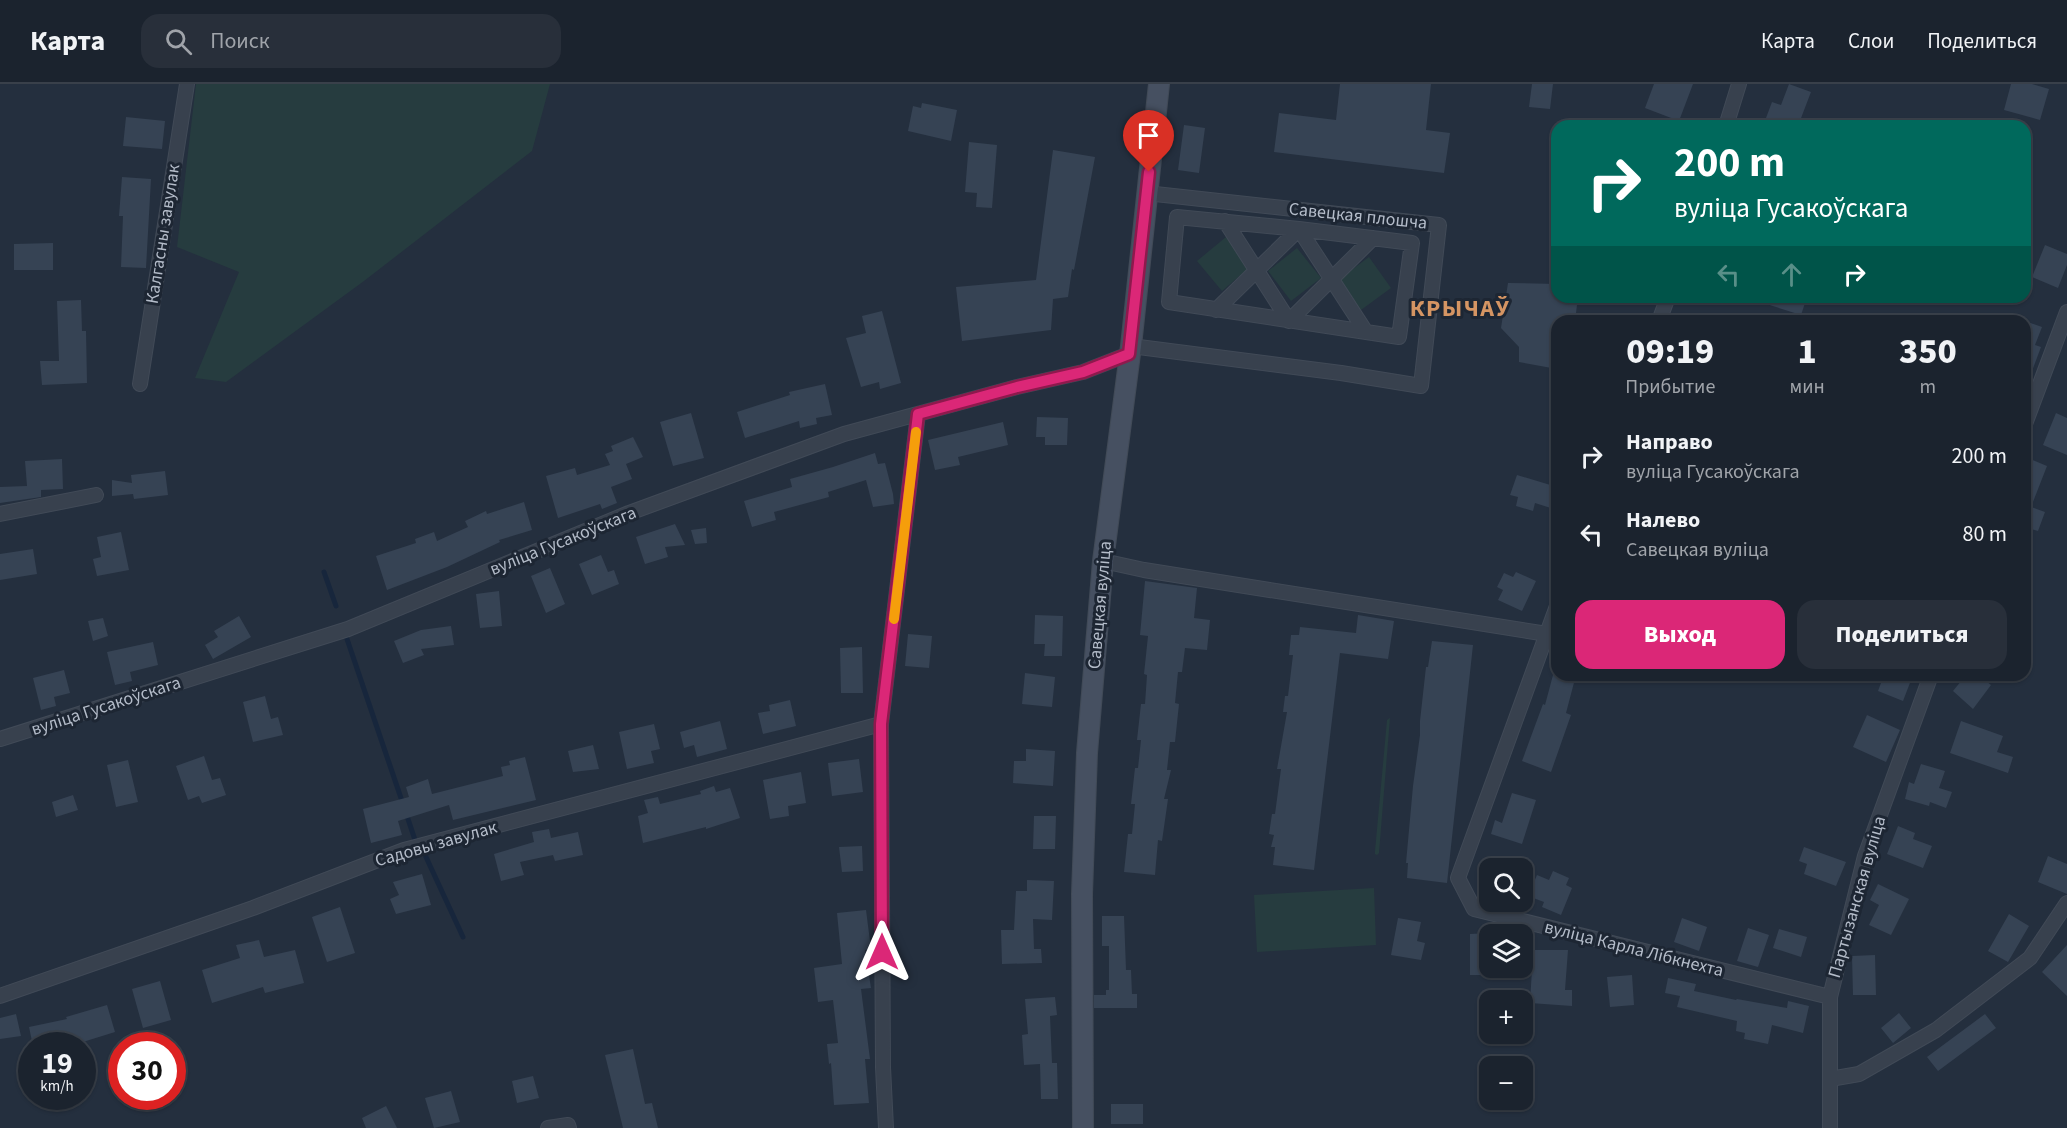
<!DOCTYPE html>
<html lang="ru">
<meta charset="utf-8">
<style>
body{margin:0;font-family:"Source Sans 3",sans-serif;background:#282f3a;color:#f1f3f6;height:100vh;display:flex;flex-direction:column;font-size:22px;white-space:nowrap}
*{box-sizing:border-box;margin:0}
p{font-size:20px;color:#a0a4aa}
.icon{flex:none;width:33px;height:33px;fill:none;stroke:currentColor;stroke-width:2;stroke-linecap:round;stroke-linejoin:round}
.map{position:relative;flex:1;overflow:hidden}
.sheet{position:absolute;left:1551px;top:231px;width:480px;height:366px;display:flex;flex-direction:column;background:#1b232e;border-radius:18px;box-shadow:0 2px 4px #0004,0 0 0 2px #39404a}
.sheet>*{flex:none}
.banner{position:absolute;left:1551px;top:36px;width:480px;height:183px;border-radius:18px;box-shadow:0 2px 4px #0004,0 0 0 2px #39404a;background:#00695c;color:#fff;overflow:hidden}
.controls{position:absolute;left:1479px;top:774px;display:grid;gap:12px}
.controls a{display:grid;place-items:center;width:54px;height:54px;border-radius:12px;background:#1b232e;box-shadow:0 2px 4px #0004,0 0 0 2px #39404a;font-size:30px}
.speed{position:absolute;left:18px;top:948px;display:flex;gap:12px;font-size:30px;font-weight:700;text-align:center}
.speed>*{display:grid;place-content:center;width:78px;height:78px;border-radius:50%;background:#1b232e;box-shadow:0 2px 4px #0004,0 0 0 2px #39404a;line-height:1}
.speed small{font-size:15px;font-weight:400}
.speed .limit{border:9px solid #d22;background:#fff;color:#111}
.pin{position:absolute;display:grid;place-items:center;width:51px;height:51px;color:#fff;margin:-62px -26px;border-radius:50% 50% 50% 0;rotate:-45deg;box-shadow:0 0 6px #0007}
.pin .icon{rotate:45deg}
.me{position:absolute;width:66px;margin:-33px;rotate:0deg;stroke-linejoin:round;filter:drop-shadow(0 0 4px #0008)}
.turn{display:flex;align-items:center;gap:21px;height:126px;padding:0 24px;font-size:27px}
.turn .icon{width:78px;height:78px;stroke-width:2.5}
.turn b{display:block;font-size:42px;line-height:51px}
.lanes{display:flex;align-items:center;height:57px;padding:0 24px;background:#0003;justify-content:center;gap:30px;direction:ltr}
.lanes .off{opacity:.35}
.eta{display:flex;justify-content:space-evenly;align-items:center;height:102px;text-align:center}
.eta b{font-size:36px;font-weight:800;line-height:42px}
.primary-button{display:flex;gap:12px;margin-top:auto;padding:12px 24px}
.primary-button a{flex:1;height:69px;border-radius:18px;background:#db2777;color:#fff;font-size:24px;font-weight:800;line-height:69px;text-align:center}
.primary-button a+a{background:#282f3a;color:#f1f3f6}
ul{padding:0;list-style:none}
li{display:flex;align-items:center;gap:18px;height:78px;padding:0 24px}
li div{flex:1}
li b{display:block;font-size:22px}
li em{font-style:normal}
header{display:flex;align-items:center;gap:36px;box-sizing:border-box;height:84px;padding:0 30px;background:#1b232e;border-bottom:2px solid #39404a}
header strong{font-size:28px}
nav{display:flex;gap:33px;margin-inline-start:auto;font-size:21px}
.search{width:420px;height:54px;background:#282f3a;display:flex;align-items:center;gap:15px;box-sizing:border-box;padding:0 21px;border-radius:18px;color:#a0a4aa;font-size:22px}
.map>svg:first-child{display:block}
</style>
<header>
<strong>Карта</strong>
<div class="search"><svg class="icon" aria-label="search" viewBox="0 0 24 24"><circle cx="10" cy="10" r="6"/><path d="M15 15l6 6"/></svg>Поиск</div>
<nav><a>Карта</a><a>Слои</a><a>Поделиться</a></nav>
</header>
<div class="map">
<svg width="2067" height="1044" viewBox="0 0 2067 1044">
<rect width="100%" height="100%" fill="#242f3e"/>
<path fill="#263c3f" d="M196,0h354l-18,67 -168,130 -138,101 -31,-4 44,-106 -62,-25z
M1226,153l24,30 -28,24 -25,-30z
M1297,164l24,30 -30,23 -23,-30z
M1369,173l22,31 -30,22 -23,-30z
M1390,634l-11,135 -2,2 -2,-1v-3l12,-131z
M1374,804l2,57 -119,7 -3,-57z"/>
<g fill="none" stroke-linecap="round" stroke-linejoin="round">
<path stroke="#17263c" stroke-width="5" d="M324,488l12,34
M347,555l56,165
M406,729l9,27
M426,773l37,80"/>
</g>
<path fill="#364354" d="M1340,0h91l-5,46 24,3 -6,40 -170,-21 5,-39 57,7z
M1532,0h21l-3,25 -21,-2z
M1654,0h39l-14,37 -34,-13z
M1789,0l22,8 -13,34h-35l9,-24 9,3z
M2011,0h21l17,5 -9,31 -36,-10z
M922,19l35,7 -6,31 -43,-10 5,-25 8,2z
M126,33l39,4 -3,28 -39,-3z
M1184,41l21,3 -6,45 -21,-3z
M969,58l28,3 -5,63 -16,-1 1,-14 -12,-1z
M1053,66l42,7 -21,113 -2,-1 -4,28 -15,2 -2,31 -89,11 -6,-54 80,-7z
M122,93l29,2 -5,89 -25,-1 2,-51h-4z
M53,159v27h-39v-26z
M2045,161l22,9v11l-9,23 -26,-11z
M1508,199l49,1v13h21l-3,24h-18v48l-38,-7v-15l-18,-19z
M1755,213h52l-6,18 -47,-15z
M81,216l1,31h4l1,52 -45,2 -2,-24h19l-2,-60z
M882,227l19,72 -21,6 -1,-7 -18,5 -15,-49 20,-5 -4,-17z
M2025,237l17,6 -7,18 6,2 -15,40z
M825,300l7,31 -16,3 1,6 -17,4 -1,-7 -54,17 -8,-26 53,-17 -1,-3z
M691,329l13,45 -31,8 -13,-44z
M2056,329l11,5v37l-24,-10z
M1037,333l31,1 -1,27h-22v-8h-9z
M1003,338l5,23 -50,12 2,8 -25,5 -7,-30z
M633,353l10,20 -17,7 6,15 -21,8 6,16 -15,6 -2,-5 -42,14 -12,-42 29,-8 2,7 33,-10 -5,-11 8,-3 -2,-5z
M875,369l3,11 7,-1 8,31 1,10 -21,3 -7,-27 -38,12 1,5 -55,15 2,8 -24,7 -8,-26 48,-14 -2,-8 43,-12z
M62,375l1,30 -22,1v7l-41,6v-16l27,-1 -2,-25z
M2030,375l17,7 -16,41 14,5 -7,19 -13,-4v-53z
M165,387l3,24 -34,4 -1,-5 -21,2v-16l20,3 -1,-8z
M1517,391l40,12v23l-22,-7 -2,8 -17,-5 2,-9 -8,-2z
M524,418l8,28 -33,10 1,2 -53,25 -60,23 -11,-34 40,-13 -1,-4 19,-7 3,9 31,-14 -3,-6 21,-10 1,3z
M675,440l10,21 -20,2 3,10 -23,7 -9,-27z
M706,444l1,15 -12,1 -4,-14z
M121,448l8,38 -32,6 -4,-17 8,-2 -4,-20z
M33,465l4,25 -37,6v-26z
M601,471l7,17 6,-2 5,14 -27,11 -13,-31z
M550,484l15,36 -19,9 -15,-37z
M1516,488l20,9 -14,30 -24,-11 5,-10 -6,-3 7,-14 9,4z
M1145,497l52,7 -3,30 16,2 -3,30 -22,-2 -3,24h-4l-3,31 4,1 -4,38h-5l-3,28h4l-7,29h4l-6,42 -4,-1 -3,35 -31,-3 4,-38h4l3,-30h-4l4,-36h3l3,-28h-4l4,-36h4l2,-29 -3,-1 4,-38 -8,-1z
M499,507l3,35 -22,2 -4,-34z
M1035,531l28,1 -1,40h-18l1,-12h-11z
M1358,531l36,6 -6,38 -48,-6 -26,217 -41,-5 2,-18h-4l3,-12 -5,-1 3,-20h3l6,-45h-4l10,-57h-4l2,-16h3l5,-41h-4l2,-20h8l1,-8 56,6z
M239,532l12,21 -38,22 -8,-14 13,-8 -4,-6z
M103,534l5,18 -15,5 -5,-20z
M451,542l3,19 -33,4 3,6 -21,8 -9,-22 27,-11z
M908,550l24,2 -3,32 -24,-2z
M1432,557l41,4 -26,238 -40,-5 1,-15h-2l7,-77 7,-51v-14l6,-54h2z
M153,558l5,23 -28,7 2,9 -17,4 -8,-33z
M862,563l1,46h-22l-1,-45z
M64,586l6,23 -16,4 2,9 -15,4 -8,-32z
M1025,589l30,4 -3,30 -30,-3z
M1553,591h23l-10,38 5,2 -20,57 -29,-11 21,-57 2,1z
M1884,591h29l-10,26 -25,-10z
M1966,591h12l13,10 -18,24 -20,-18z
M265,612l6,23 7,-2 5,18 -30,7 -10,-40z
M790,616l6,26 -33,8 -5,-21 12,-2 -1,-6z
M1867,631l33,15 -14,32 -33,-15z
M720,637l7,28 -30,8 -3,-12 -10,3 -4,-16z
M1961,637l42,15 -6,16 16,5 -5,16 -58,-20z
M654,640l6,25 -9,2 3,12 -27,6 -8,-37z
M593,661l6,24 -26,3 -5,-21z
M1026,665l29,2 -2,35 -40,-3 1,-22h12z
M204,672l8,24 8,-2 6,17 -24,8 -3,-7 -11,4 -12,-34z
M525,673l11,43 -83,20 -4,-15 -51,16 4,14 -31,8 -8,-34 46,-12 -3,-10 22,-8 4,15 71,-18 -2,-9 9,-2 -1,-4z
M859,675l4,33 -31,4 -4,-33z
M128,676l10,42 -22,5 -9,-42z
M1921,680l24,7 -6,17 13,4 -6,16 -16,-6 -1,4 -24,-7 4,-17 5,2z
M801,688l5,31 -18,3 1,10 -19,3 -7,-39z
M714,702l2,6 14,-4 10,30 -34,11v-2l-63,16 -5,-27 10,-3 -4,-13 14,-3 2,7 41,-10 -1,-3z
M1512,709l24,7 -14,44 -31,-10 4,-14 7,3z
M73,711l5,15 -22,7 -4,-15z
M1034,732h22l-1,33h-22z
M1898,742l17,7 -2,6 19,7 -9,22 -36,-14z
M549,745l2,9 27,-6 5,23 -28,6 -2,-6 -33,7 4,13 -23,6 -7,-27 40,-12 -2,-10z
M862,762l1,25 -21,1 -3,-25z
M1804,763l42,15 -10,24 -32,-12 3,-10 -8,-3z
M2048,772l19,8v30l-29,-12z
M1553,787l16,7 -3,7 6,3 -11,27 -19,-8 2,-5 -16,-6 9,-21 12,5z
M422,790l9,31 -35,9 -6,-15 9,-4 -6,-13z
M1027,796l27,1 -2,39 -19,-1 1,30h7l1,14 -40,1 -1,-34h13l2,-39h11z
M1878,800l31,15 -18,36 -22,-10 10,-20 -9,-5z
M340,823l15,46 -28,9 -15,-45z
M866,826l5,39 -6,1 6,38 -10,1 9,70h-5l4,44 -35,2 -3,-42 -2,1 -2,-20 11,-1 -5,-43 -15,2 -4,-34 28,-4 -5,-51z
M2009,830l20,12 -21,36 -20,-11z
M1102,832h22l2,54h5l1,24h5v14h-43v-13h12v-5h3v-44h-7z
M1398,834l23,4 -4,19 8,2 -4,17 -30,-5z
M1682,834l25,9 -8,24 -25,-9z
M1748,844l21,7 -11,32 -21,-6z
M1779,845l28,8 -6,20 -28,-9z
M1490,849v42h-20v-41z
M259,856l5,17 31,-7 9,33 -39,10 -2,-6 -51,16 -10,-33 38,-12 -4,-13z
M2067,861v51l-25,-24z
M1522,866h46l-3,40h7v16l-42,-3 2,-34 -1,-5h-9z
M1875,871l1,40h-23l-1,-39z
M1632,891l2,30 -24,2 -3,-30z
M1668,894l28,6 -2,7 42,9 1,-1 50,9 1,-7 21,5 -6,27 -31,-8 -4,19 -24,-5 1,-6 -9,-2 1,-10 -60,-14 3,-11 -15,-3z
M160,897l11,39 -28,8 -11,-39z
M1055,913l2,18 -7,1 2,47h5l1,36h-17l-1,-35 -16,1 -2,-30 6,-1 -3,-35z
M107,921l8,27 -45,14h-37l-4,-19 38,-8 -1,-2z
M1899,929l12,15 -18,15 -12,-15z
M16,930l5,22 -21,3v-21z
M1985,930l11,14 -58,43 -11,-14z
M633,965l12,55 7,-1 6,25h-35l-18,-73z
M533,992l6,22 -22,5 -5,-22z
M451,1007l9,31 -26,6 -9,-30z
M1111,1020h32v20h-32z
M386,1022l11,22h-31l-4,-10z"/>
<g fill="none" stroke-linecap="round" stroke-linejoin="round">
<defs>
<path id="street" d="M1726,42l13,-42
M1177,133l122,12 113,14 -13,94 -230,-35z
M1225,137l64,100 84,-83
M1216,226l83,-81 67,103
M1659,237l9,-24
M1131,262l210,27 80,13 18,-161 -293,-32
M140,300l47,-300
M2025,340l42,-112
M0,430l96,-19
M1103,477l41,9 403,64
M1557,522l-99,272 16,31 356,88
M0,655l348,-110 281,-116 215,-79 173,-47 66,-15 46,-18
M0,912l253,-88 151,-58 477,-126
M1830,995l29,-5 77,-44 94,-72 37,-55
M548,1044l20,-3 1,3
M886,1044l-3,-61 -2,-343 37,-310
M1830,1044v-131l35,-141 66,-181"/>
<path id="secondary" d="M1083,1044l-1,-234 5,-141 16,-192 28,-215 28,-262"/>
</defs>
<use href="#street" stroke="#414a57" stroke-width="16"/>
<use href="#secondary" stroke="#414a57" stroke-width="22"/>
<use href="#street" stroke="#38414e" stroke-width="14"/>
<use href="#secondary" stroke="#465061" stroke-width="20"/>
</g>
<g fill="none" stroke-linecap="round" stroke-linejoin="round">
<defs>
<path id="route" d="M882,868l-1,-228 37,-310 99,-27 66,-15 46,-18 20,-182"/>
</defs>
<use href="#route" stroke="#8e194d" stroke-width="15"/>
<use href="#route" stroke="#db2777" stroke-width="10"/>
<path stroke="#f59e0b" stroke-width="10" d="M894,535l22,-187"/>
</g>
<g text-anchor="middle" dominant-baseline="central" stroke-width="6" stroke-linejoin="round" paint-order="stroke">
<g font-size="18" fill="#b4bcc9" stroke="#1d2633">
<text transform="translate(1358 132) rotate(6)">Савецкая плошча</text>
<text transform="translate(163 150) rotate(-81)">Калгасны завулак</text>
<text transform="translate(563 457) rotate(-22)">вуліца Гусакоўскага</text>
<text transform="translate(1100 521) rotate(-85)">Савецкая вуліца</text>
<text transform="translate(106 622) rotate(-18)">вуліца Гусакоўскага</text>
<text transform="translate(436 760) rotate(-16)">Садовы завулак</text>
<text transform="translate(1857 813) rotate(-74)">Партызанская вуліца</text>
<text transform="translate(1634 865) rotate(14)">вуліца Карла Лібкнехта</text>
</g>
<g font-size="24" font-weight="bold" letter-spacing="1.5" fill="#d59563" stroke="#1d2633">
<text x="1460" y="224">КРЫЧАЎ</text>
</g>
</g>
</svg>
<div class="controls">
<a><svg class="icon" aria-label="search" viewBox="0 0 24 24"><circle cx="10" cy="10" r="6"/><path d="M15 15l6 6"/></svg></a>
<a><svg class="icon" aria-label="layers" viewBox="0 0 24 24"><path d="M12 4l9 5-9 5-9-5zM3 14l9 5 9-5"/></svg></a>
<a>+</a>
<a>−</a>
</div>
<div class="speed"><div>19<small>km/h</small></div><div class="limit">30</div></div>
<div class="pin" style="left:1149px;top:88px;background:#d93025"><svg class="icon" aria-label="arrive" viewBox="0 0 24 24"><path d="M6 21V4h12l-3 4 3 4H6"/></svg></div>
<svg class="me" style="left:882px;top:868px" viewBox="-20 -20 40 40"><path d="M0-17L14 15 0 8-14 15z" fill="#db2777" stroke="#fff" stroke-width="4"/></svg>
<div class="banner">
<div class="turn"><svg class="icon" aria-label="right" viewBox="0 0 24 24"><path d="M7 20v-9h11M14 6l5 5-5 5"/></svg><div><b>200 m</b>вуліца Гусакоўскага</div></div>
<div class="lanes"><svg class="icon off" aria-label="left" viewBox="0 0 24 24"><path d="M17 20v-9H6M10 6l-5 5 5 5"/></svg><svg class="icon off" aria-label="ahead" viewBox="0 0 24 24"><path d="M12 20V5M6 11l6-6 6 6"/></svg><svg class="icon" aria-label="right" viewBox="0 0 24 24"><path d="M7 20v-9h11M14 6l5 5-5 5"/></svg></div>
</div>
<section class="sheet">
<div class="eta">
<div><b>09:19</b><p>Прибытие</p></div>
<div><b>1</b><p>мин</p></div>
<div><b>350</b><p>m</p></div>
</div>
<ul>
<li><svg class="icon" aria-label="right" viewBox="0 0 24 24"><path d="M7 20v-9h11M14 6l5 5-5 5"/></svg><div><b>Направо</b><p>вуліца Гусакоўскага</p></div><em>200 m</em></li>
<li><svg class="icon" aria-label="left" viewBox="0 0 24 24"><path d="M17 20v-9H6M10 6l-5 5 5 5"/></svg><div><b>Налево</b><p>Савецкая вуліца</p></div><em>80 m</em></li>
</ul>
<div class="primary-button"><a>Выход</a><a>Поделиться</a></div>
</section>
</div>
